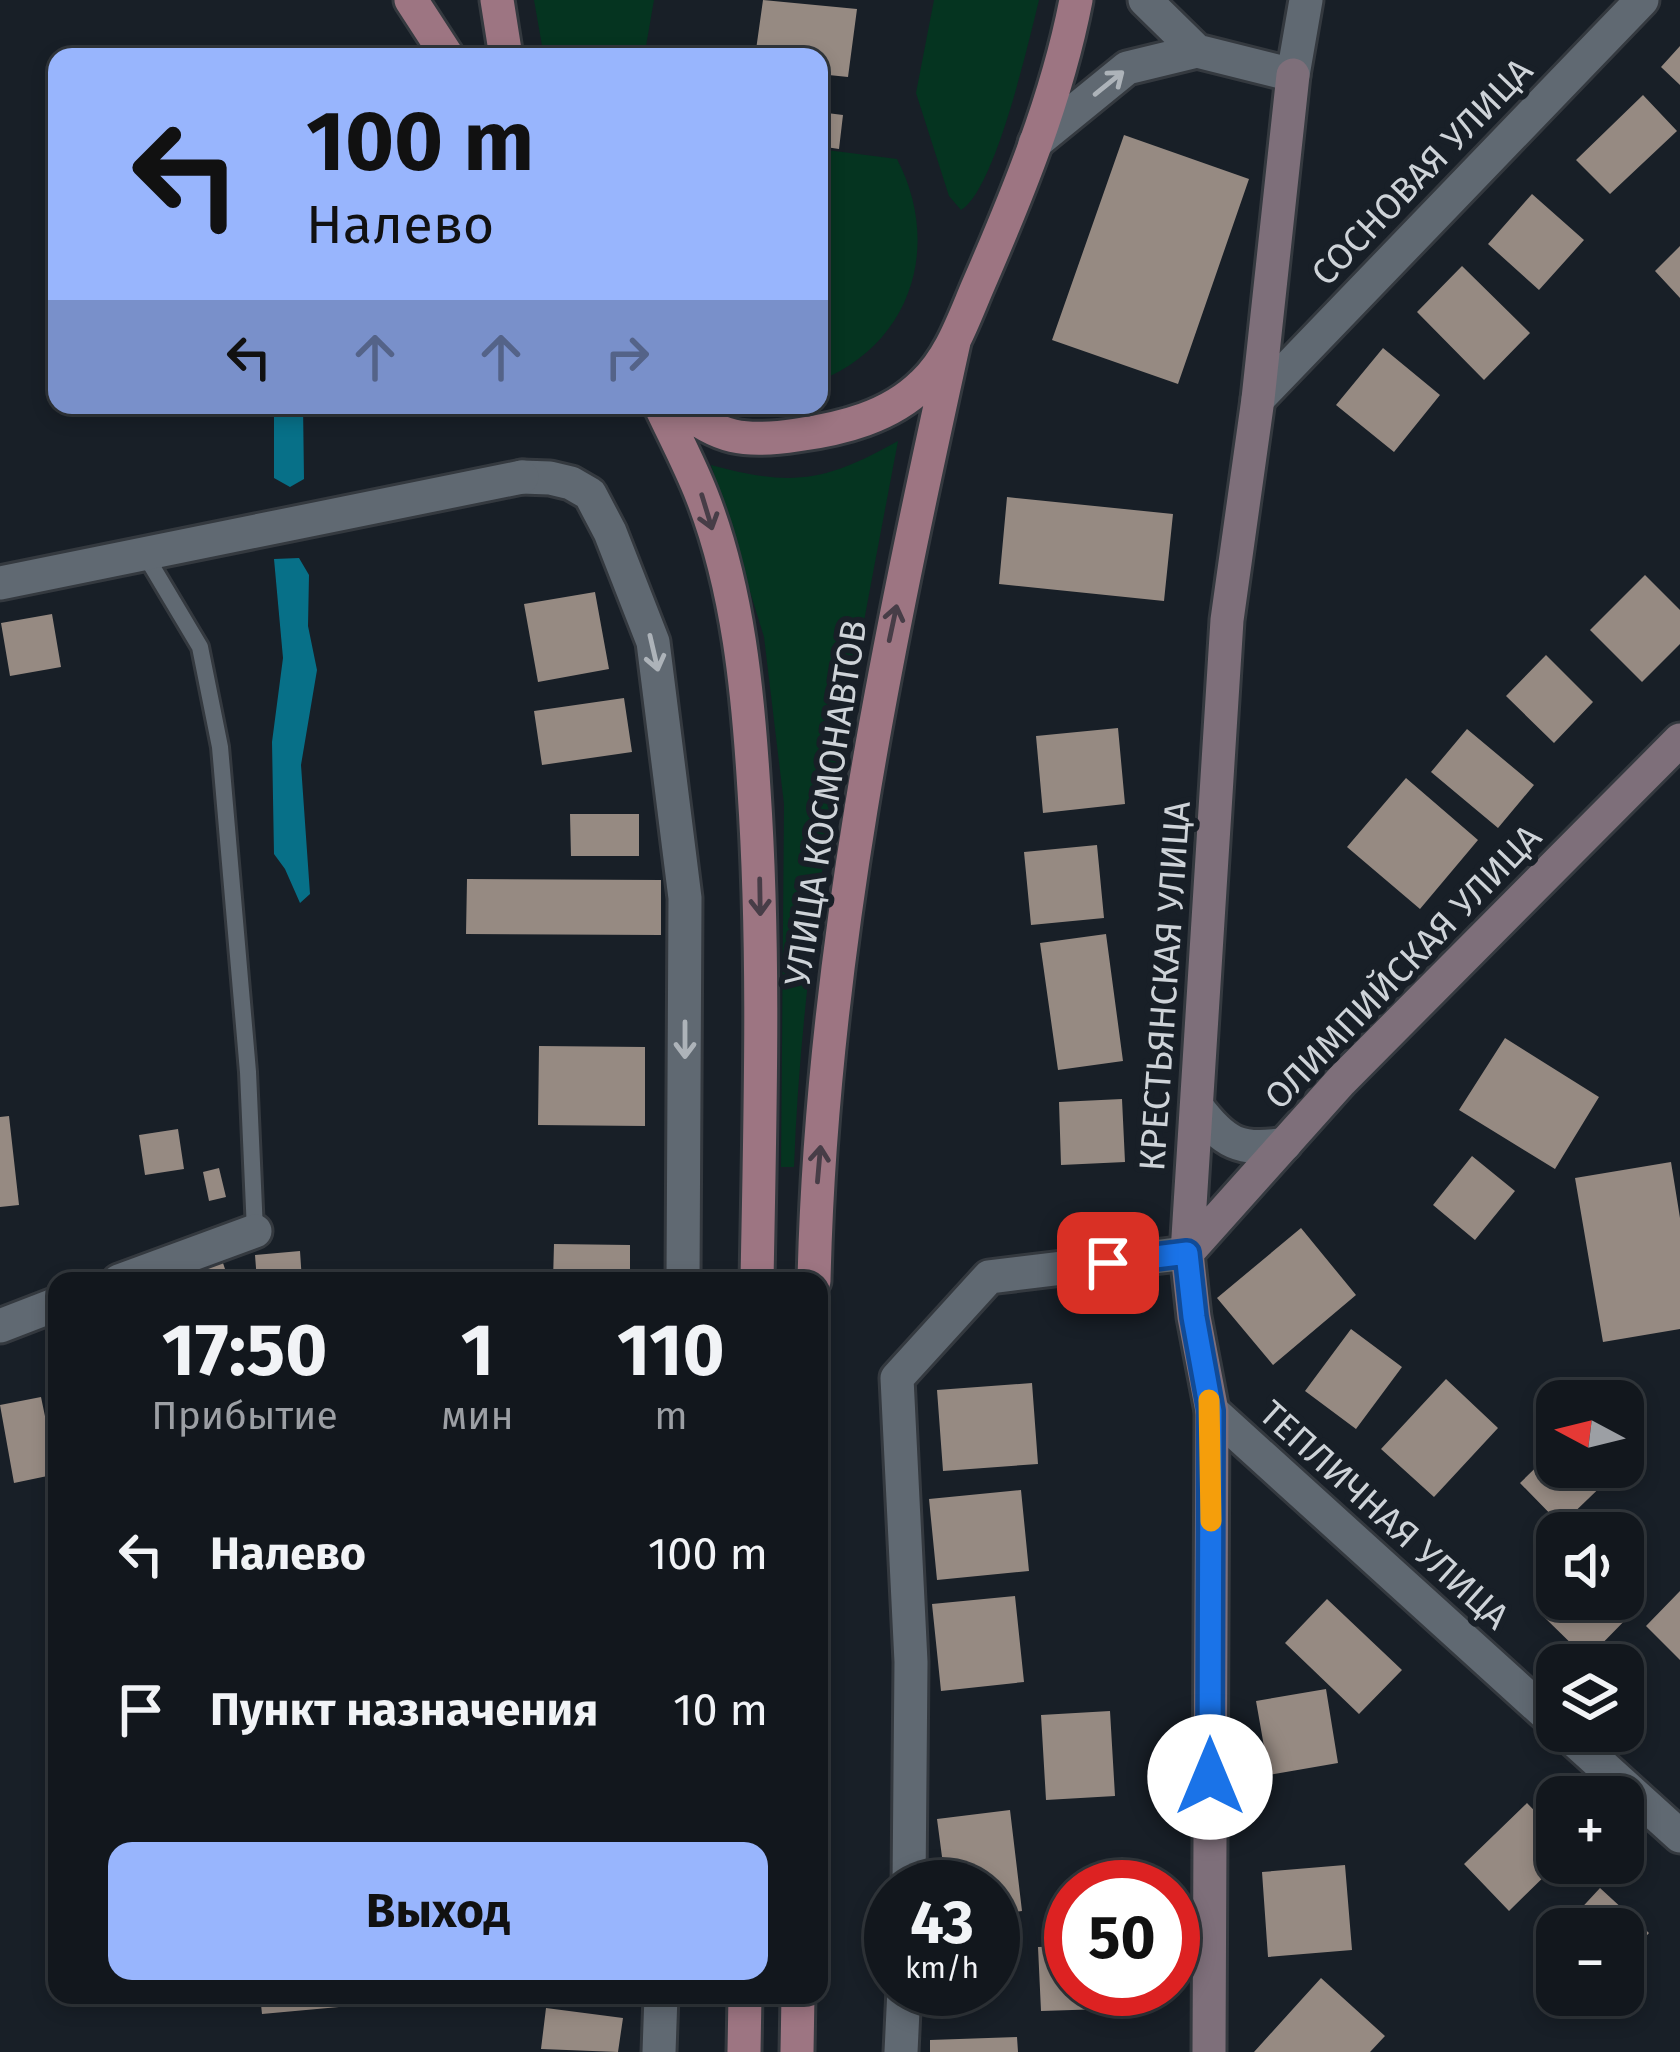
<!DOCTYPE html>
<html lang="ru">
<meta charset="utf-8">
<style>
body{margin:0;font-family:"Fira Sans",sans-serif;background:#1f242a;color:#f1f3f6;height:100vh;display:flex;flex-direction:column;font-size:45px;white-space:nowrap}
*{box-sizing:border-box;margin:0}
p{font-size:39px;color:#9c9fa4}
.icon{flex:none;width:66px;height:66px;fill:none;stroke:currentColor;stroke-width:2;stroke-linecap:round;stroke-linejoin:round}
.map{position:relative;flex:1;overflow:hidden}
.details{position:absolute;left:48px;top:1272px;width:780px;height:732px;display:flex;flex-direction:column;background:#12171d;border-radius:24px;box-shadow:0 6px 18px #0003,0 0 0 3px #31363b}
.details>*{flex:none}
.top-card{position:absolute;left:48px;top:48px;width:780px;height:366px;border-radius:24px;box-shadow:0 6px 18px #0003,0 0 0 3px #31363b;background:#98b5fd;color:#111;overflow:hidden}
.needle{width:78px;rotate:277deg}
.controls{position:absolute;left:1536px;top:1380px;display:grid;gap:24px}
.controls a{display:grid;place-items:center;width:108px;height:108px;border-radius:24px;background:#12171d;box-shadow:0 6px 18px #0003,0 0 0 3px #31363b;font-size:60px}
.speed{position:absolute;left:864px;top:1860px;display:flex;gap:24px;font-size:60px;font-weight:700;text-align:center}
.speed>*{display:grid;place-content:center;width:156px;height:156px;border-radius:50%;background:#12171d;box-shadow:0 6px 18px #0003,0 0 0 3px #31363b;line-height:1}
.speed small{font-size:30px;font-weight:400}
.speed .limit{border:18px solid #d22;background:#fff;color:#111}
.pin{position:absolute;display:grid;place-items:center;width:102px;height:102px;color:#fff;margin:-51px;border-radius:24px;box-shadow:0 6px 18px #0006}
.me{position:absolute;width:132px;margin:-66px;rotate:0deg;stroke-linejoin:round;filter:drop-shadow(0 0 9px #0008)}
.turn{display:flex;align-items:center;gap:42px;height:252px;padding:0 60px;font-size:54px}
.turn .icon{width:156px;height:156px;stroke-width:2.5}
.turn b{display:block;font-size:84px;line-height:102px}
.lanes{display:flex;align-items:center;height:114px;padding:0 60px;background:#0003;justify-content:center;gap:60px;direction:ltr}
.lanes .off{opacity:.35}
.eta{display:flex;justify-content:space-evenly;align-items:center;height:204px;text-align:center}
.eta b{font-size:72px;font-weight:700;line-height:84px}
.action{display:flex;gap:24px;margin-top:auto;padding:24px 60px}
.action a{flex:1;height:138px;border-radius:24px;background:#98b5fd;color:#111;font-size:48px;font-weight:700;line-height:138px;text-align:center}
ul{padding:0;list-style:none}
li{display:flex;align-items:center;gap:36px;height:156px;padding:0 60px}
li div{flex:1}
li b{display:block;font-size:45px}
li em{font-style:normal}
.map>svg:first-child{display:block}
</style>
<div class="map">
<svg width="1680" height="2052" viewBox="0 0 1680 2052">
<rect width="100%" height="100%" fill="#181f27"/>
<path fill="#053420" d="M534,0h120l-8,46 -9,11h-93z
M934,0h105c-10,41 -44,190 -78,210l-12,-14 -33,-103z
M819,149l78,10c45,86 15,185 -78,222z
M898,441c-45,239 -95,482 -104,726h-13l3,-363 -20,-167 -53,-172c81,22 114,17 187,-24z"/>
<path fill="#077088" d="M274,405h29l1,74 -14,8 -16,-9z
M299,558l10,17 -1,51 9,44 -16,95 9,129 -10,9 -15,-34 -11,-15 -2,-112 11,-84 -9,-99z"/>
<path fill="#968a82" d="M763,0l94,9 -9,68 -29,-3v-17h-64z
M1680,46v39l-19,-18z
M1643,95l34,36 -67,63 -34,-34z
M819,112l24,3 -4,34 -20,-3z
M1124,135l125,44 -71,205 -126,-44z
M1532,194l52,46 -45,50 -51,-46z
M1680,246v52l-25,-27z
M1462,266l68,67 -46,47 -67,-68z
M1383,348l57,47 -46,57 -58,-47z
M1007,497l166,17 -9,87 -165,-17z
M1645,575l35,35v34l-38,38 -52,-52z
M595,592l14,77 -71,13 -14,-78z
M52,614l9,53 -51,9 -9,-53z
M1546,655l47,47 -39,41 -48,-47z
M624,698l8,54 -90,13 -8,-54z
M1118,728l7,76 -82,9 -7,-77z
M1467,729l67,56 -36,43 -67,-56z
M1406,778l72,62 -58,69 -73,-62z
M570,814h69v42h-68z
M1097,845l7,73 -73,7 -7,-73z
M467,879l194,1v55l-195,-1z
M1106,934l17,127 -65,9 -18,-127z
M1505,1038l94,59 -44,72 -96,-59z
M539,1046l106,1v79l-107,-1z
M1122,1099l3,63 -64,3 -2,-63z
M9,1116l10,89 -19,2v-90z
M178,1129l6,40 -39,6 -6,-40z
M1472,1156l43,35 -40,49 -42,-35z
M1671,1162l9,56v111l-77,13 -28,-164z
M219,1168l7,29 -17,4 -6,-29z
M1301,1228l55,67 -83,70 -56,-67z
M554,1244l76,1v36h-77z
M300,1251l2,30h-45l-2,-26z
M220,1254l9,27h-81z
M1351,1329l51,38 -46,62 -51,-38z
M1446,1379l52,49 -64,69 -53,-48z
M1032,1383l6,81 -95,7 -6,-81z
M41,1397l16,77 -43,9 -14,-78z
M1557,1447v20h52l6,6 -54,52 -41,-42z
M1021,1490l8,81 -92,9 -8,-81z
M1680,1591v69l-34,-34z
M1015,1596l9,86 -83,9 -9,-87z
M1623,1596l13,13 -49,50 -46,-45 14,-15h68z
M1327,1599l75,71 -43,44 -74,-71z
M1326,1689l12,74 -69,12 -13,-74z
M1110,1711l5,85 -69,4 -5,-85z
M1527,1803l30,31v30l-48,47 -45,-47z
M1010,1810l12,101 -29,4v-28h-47l-9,-68z
M1345,1865l7,85 -84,7 -6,-85z
M1600,1888l49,45 -26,28v-32h-61z
M1557,1934v42l-21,-19z
M1071,1946v43h63l1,19 -94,3 -3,-64z
M1321,1978l64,58 -15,16h-116z
M260,1995h89l1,11 -88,8z
M546,2008l77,10 -5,34 -77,-3z
M1017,2037l1,15h-88v-12z"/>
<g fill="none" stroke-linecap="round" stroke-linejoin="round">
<defs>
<path id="service" d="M144,553l56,94 20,100 28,325 7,159"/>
<path id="minor" d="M1145,0l52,51
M1035,143l92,-75 70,-17 96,24 13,-75
M1258,399l384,-399
M522,477l28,1 21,5 19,11 20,38 43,110 32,256 -2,383
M1197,1107c27,36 43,45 88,37
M119,1281l136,-50
M0,1326l57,-22
M1212,1411l345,313
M1564,1731l116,105
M909,1887l2,-225 -14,-284 92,-101 198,-24
M659,2052l2,-57
M901,2052l3,-63"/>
<path id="tertiary" d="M0,583l522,-106"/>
<path id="secondary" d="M1187,1253l154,-172 339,-341
M1209,2052l3,-641 -18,-94 -7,-64 40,-633 31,-221 35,-324"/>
<path id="primary" d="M411,0l37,57
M497,0l9,57
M660,405c14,30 30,60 42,91 36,92 46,196 52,294 11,164 6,327 3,491
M678,405c40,34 67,38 119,30 44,-6 93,-18 126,-51 27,-25 40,-63 54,-96 40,-92 80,-189 99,-288
M814,1281c7,-318 72,-629 140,-939
M744,2052l1,-57
M797,2052l1,-57"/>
</defs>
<use href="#service" stroke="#34393f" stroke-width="22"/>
<use href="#minor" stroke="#34393f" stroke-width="39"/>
<use href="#tertiary" stroke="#34393f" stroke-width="39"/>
<use href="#secondary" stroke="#34393f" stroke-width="39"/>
<use href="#primary" stroke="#34393f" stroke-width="39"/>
<use href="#service" stroke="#606972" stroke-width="16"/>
<use href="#minor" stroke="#606972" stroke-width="33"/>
<use href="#tertiary" stroke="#606972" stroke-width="33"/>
<use href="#secondary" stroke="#7e6f7a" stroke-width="33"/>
<use href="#primary" stroke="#9d7582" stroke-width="33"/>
</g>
<defs><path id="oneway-shaft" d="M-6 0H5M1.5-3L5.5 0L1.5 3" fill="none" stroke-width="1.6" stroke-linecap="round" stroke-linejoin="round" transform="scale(3)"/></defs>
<g stroke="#adb3b9">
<use href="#oneway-shaft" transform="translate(1109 83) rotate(-39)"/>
<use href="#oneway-shaft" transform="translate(654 653) rotate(77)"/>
<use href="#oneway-shaft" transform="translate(685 1040) rotate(90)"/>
</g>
<g stroke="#473d47">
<use href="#oneway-shaft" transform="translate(707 512) rotate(73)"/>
<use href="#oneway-shaft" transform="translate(893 623) rotate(-78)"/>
<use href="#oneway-shaft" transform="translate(760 897) rotate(89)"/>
<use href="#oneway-shaft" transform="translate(819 1164) rotate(-85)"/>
</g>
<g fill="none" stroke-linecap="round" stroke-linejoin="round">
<defs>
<path id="route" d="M1108,1263l79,-10 7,64 17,94 -1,366"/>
</defs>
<use href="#route" stroke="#114b97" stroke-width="30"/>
<use href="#route" stroke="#1a73e8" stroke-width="21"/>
<path stroke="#f59e0b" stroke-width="21" d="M1209,1400l2,121"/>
</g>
<g text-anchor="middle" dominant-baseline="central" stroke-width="12" stroke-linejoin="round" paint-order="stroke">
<g font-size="36" fill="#ced3d8" stroke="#181f27">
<text transform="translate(1422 172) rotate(-46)">СОСНОВАЯ УЛИЦА</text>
<text transform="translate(826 803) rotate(-81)">УЛИЦА КОСМОНАВТОВ</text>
<text transform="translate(1403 967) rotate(-46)">ОЛИМПИЙСКАЯ УЛИЦА</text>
<text transform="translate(1165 986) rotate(-86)">КРЕСТЬЯНСКАЯ УЛИЦА</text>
<text transform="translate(1384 1515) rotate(42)">ТЕПЛИЧНАЯ УЛИЦА</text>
</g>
</g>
</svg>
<div class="controls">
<a><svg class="needle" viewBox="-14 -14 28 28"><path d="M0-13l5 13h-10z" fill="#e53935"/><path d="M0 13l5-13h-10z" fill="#9c9fa4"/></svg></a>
<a><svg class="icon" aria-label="sound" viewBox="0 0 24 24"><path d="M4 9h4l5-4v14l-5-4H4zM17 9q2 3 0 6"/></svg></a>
<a><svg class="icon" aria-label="layers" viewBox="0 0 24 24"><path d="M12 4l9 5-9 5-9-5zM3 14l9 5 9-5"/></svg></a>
<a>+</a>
<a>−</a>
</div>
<div class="speed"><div>43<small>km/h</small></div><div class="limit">50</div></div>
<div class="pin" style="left:1108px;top:1263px;background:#d93025"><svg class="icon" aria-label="arrive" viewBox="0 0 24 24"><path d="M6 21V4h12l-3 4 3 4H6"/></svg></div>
<svg class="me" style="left:1210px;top:1777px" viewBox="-20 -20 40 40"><circle r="19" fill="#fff"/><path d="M0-13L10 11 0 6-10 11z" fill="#1a73e8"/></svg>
<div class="top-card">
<div class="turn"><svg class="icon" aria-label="left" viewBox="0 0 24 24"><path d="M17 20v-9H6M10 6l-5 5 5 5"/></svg><div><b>100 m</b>Налево</div></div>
<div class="lanes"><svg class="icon" aria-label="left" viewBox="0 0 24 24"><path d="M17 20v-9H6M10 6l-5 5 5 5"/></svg><svg class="icon off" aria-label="ahead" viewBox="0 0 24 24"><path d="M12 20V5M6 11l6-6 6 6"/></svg><svg class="icon off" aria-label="ahead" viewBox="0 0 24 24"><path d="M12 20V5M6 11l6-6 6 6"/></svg><svg class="icon off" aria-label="right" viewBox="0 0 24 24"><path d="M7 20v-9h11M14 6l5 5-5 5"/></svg></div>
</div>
<section class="details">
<div class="eta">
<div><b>17:50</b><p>Прибытие</p></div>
<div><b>1</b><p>мин</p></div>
<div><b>110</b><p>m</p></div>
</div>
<ul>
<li><svg class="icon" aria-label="left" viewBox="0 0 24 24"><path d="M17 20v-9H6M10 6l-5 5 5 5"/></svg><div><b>Налево</b></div><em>100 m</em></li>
<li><svg class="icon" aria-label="arrive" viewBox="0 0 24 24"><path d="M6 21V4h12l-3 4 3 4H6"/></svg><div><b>Пункт назначения</b></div><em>10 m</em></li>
</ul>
<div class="action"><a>Выход</a></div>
</section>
</div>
